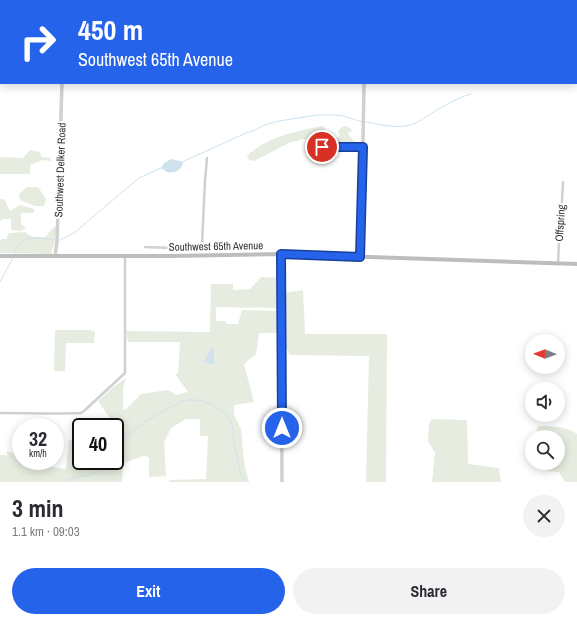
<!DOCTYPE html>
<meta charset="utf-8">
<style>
body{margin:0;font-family:"Archivo Narrow",sans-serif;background:#f2f2f3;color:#2b2b33;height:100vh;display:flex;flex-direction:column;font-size:15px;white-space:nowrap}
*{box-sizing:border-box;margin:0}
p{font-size:13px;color:#7c7c81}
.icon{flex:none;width:22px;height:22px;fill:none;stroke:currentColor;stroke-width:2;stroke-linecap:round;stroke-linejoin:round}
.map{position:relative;height:482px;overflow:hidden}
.drawer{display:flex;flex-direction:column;background:#fff;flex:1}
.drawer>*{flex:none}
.top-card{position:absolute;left:0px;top:0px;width:577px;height:84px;box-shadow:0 2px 10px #0003;background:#2563eb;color:#fff;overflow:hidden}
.needle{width:26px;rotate:271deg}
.controls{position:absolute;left:525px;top:334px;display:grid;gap:8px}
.controls a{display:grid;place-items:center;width:40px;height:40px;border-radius:50%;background:#fff;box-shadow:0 2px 10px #0003;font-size:20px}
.speed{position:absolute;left:12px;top:418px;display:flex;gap:8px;font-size:20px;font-weight:700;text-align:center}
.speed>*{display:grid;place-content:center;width:52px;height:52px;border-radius:50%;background:#fff;box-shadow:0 2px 10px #0003;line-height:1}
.speed small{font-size:10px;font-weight:400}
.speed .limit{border:2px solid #111;border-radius:6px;background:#fff;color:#111}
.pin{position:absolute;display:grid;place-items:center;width:34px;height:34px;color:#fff;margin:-17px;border:2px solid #fff;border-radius:50%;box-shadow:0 1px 4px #0007}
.me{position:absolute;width:44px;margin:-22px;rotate:0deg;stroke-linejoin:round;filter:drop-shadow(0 0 3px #0008)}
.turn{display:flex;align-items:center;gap:14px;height:84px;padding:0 12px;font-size:18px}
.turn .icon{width:52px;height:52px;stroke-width:2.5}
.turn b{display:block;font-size:28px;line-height:34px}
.round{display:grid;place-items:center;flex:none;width:42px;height:42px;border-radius:21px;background:#f2f2f3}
.head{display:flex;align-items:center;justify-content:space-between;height:68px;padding:0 12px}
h1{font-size:24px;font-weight:700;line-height:30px}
.action{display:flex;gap:8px;margin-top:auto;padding:8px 12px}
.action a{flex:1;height:46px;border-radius:24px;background:#2563eb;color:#fff;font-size:16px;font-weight:700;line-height:46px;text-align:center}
.action a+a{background:#f2f2f3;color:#2b2b33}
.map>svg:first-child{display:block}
</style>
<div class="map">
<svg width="577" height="482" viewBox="0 0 577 482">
<rect width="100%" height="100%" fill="#fff"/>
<path fill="#e6ecdf" d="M322,126l2,1 3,12 4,1v-2l9,-1 -2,-6 4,-4 4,-1 5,3 2,3 -4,-1 -1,3 8,10h-26l-9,-3 -18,-2 -14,4 -35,18 -5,-1 -2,-4c19,-19 50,-25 75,-30z
M30,150l10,2 1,5 9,1 1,3 -9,-1 -12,5v9h-30v-17l23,1z
M27,187h11l8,12 -2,7h-9l-15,-6 -1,-6z
M0,199h4l6,12 10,-6 14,4v4h-13v11l5,4 -6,3 -9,-1v-11h-8l-3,2z
M54,227h3l-3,17 -3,10 -51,-1v-11l1,-3h5l3,-6 16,-1 7,5h13z
M261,277l18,1v30l-63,-1v14h10v3h12l4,-14 36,1 -1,22h-18l-3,21 -12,10 10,38 -20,3v10l7,14 3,33 5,20h-80v-2l37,-1 2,-43h-8v-17h-14l-15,9 -7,15 2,33 -17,1v-20l-5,-1 -21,7 -1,19h-122v-27h6l1,6v-10l14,5v5h29l2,6 14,2 3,-30 12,6v16h34v-34h-11l5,-10 -11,-16 14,-13 14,-10 -3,10v22l3,-1 15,-15 27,-4 8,5 12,-3 -13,-18 3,-1 2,-31h-52l-2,-11 84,1 1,-48h22v6l17,-1z
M303,290l2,44h82l-1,148h-20l3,-126 -79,-1 -6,-10 -1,-52z
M55,330h34l6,1 -1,12h-28l-1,28h-11z
M432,419l35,1 1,44 31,4 2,14h-69l3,-29 -7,-12 1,-17z
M538,426c14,0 27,0 39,8v48h-12l-6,-10 -12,-1 -5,-8h16v-26h-23z"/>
<path fill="#cfe2ee" d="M171,159l9,2 3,1c-1,8 -8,12 -16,10 -2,-1 -4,-3 -6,-4l3,-5z
M212,348l2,1v14c-4,1 -8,1 -10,-2z"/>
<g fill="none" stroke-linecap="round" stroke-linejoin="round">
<path stroke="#cfe2ee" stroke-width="1" d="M366,122c13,2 27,6 40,4 9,-1 16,-7 23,-11 13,-8 27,-17 42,-21
M182,162l64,-29 7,-2 12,-6 14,-4 38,-6h17l10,1 18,6
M60,240l14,-7 53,-45 12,-10 22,-10
M14,253c6,-20 24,-15 41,-13
M0,282l13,-24
M115,452l9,-13 6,-6 9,-7 12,-8 32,-17c15,-5 42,6 48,21 3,6 2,15 3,21 1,7 3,12 4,18 1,3 1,7 2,10 1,3 3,7 5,11
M64,482l4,-3 25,-5 10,-7 5,-6"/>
<path stroke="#d0d0d0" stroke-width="2.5" d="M531,1v-1
M309,146l54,1
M145,247l27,1h20l8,-1 2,-3 3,-63 2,-23
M558,263l2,-41 2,-21 1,-19
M0,413c27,0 54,1 81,0l3,-2 41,-38v-117"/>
<path stroke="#d0d0d0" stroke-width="3.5" d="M65,1v-1
M366,1v-1
M281,254l1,228
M55,256l2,-15 5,-158
M361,257l3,-174"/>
<path stroke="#bdbdbd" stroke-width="4" d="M0,256h172l109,-2 296,10"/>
</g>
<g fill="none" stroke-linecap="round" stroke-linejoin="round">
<defs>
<path id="route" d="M282,428l-1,-174 79,3 3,-110h-41"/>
</defs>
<use href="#route" stroke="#184099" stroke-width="10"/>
<use href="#route" stroke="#2563eb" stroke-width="7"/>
</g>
<g text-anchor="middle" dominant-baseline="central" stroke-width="4" stroke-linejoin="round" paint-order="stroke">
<g font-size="11" fill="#333" stroke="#fff">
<text transform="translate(60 170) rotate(-88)">Southwest Delker Road</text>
<text transform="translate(560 223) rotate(-86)">Offspring</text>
<text transform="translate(216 246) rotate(-1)">Southwest 65th Avenue</text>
</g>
</g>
</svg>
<div class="controls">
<a><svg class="needle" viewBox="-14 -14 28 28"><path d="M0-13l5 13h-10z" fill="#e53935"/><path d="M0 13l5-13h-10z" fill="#7c7c81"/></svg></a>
<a><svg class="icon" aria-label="sound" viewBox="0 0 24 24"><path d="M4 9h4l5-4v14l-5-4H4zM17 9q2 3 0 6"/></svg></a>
<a><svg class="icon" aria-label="search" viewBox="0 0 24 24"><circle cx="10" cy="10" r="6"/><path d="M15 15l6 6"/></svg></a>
</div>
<div class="speed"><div>32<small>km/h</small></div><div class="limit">40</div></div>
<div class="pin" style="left:322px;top:147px;background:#d93025"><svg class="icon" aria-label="arrive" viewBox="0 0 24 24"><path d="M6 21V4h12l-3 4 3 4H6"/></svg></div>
<svg class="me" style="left:282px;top:428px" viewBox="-20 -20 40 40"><circle r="17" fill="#2563eb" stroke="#fff" stroke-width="3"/><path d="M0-11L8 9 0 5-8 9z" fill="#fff"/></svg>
<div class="top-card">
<div class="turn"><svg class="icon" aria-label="right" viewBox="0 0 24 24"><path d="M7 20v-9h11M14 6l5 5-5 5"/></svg><div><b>450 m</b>Southwest 65th Avenue</div></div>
</div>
</div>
<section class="drawer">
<div class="head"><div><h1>3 min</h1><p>1.1 km · 09:03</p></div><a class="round"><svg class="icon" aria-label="close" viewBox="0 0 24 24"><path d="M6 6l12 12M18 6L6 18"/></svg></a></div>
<div class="action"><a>Exit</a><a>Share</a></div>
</section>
